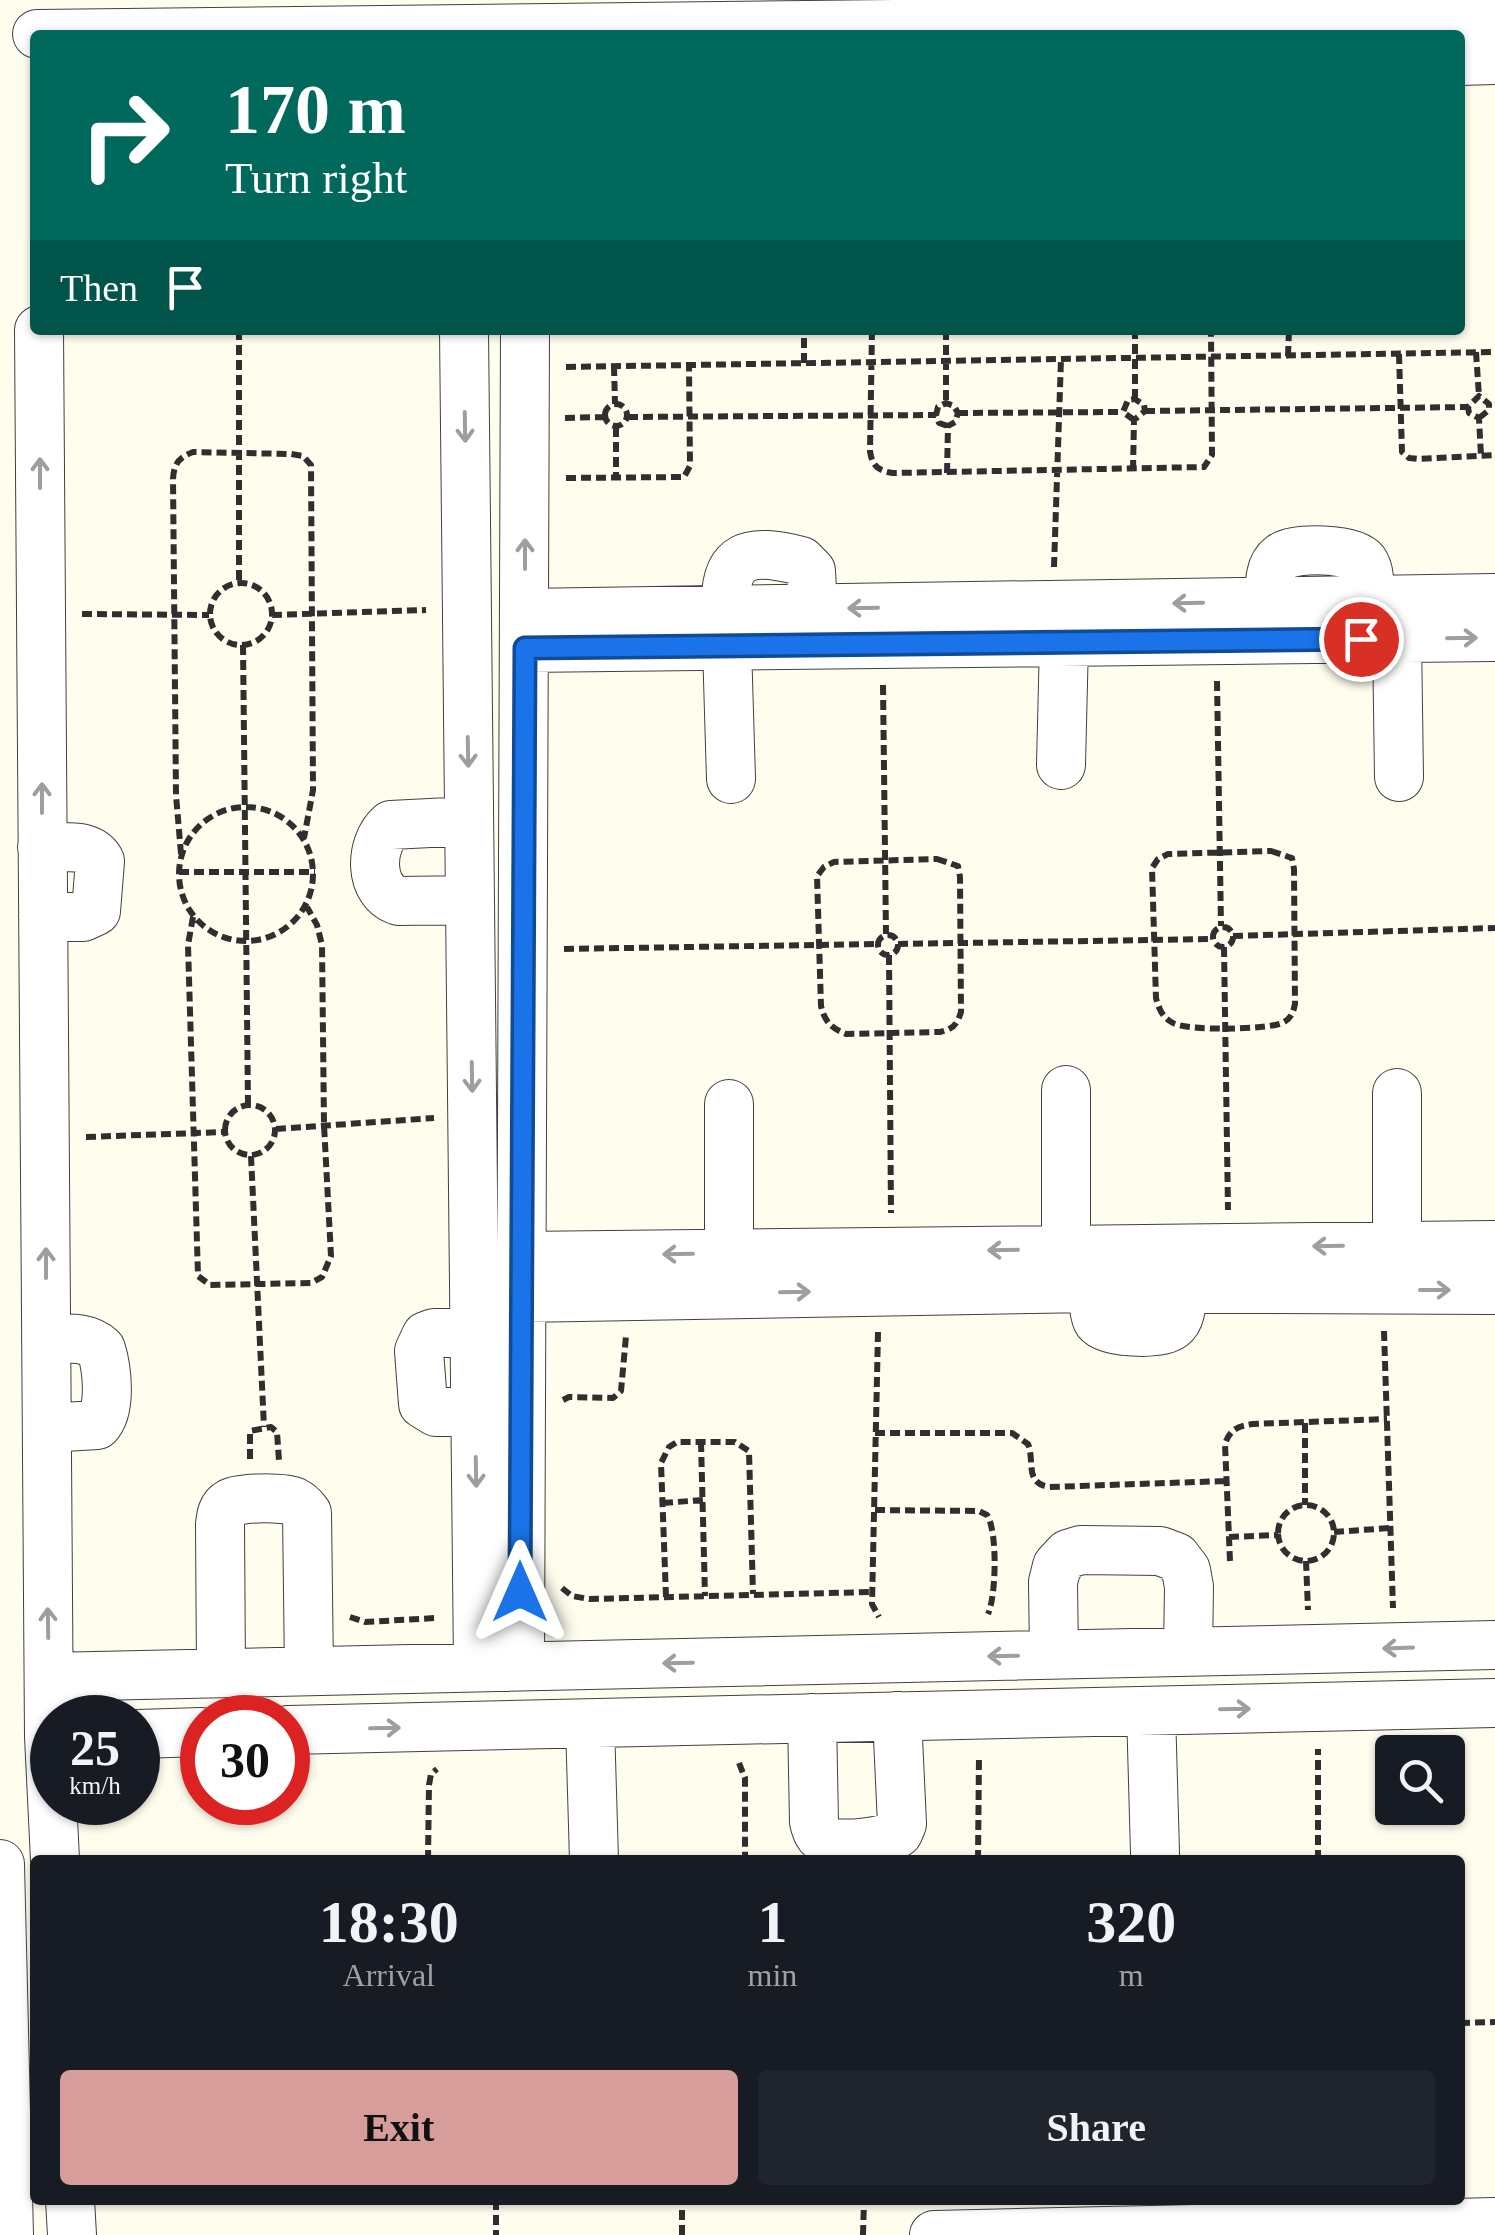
<!DOCTYPE html>
<style>
body{margin:0;font-family:"Times New Roman",serif;background:#20242c;color:#f1f3f6;height:100vh;display:flex;flex-direction:column;font-size:38px;white-space:nowrap}
*{box-sizing:border-box;margin:0}
p{font-size:32px;color:#9ea1a6}
.icon{flex:none;width:55px;height:55px;fill:none;stroke:currentColor;stroke-width:2;stroke-linecap:round;stroke-linejoin:round}
.map{position:relative;flex:1;overflow:hidden}
.drawer{position:absolute;left:30px;top:1855px;width:1435px;height:350px;display:flex;flex-direction:column;background:#171b24;border-radius:10px;box-shadow:0 2px 8px #0004}
.drawer>*{flex:none}
.top-card{position:absolute;left:30px;top:30px;width:1435px;height:305px;border-radius:10px;box-shadow:0 2px 8px #0004;background:#00695c;color:#fff;overflow:hidden}
.tools{position:absolute;left:1375px;top:1735px;display:grid;gap:20px}
.tools a{display:grid;place-items:center;width:90px;height:90px;border-radius:10px;background:#171b24;box-shadow:0 2px 8px #0004;font-size:50px}
.speed{position:absolute;left:30px;top:1695px;display:flex;gap:20px;font-size:50px;font-weight:700;text-align:center}
.speed>*{display:grid;place-content:center;width:130px;height:130px;border-radius:50%;background:#171b24;box-shadow:0 2px 8px #0004;line-height:1}
.speed small{font-size:25px;font-weight:400}
.speed .limit{border:15px solid #d22;background:#fff;color:#111}
.pin{position:absolute;display:grid;place-items:center;width:85px;height:85px;color:#fff;margin:-42px;border:5px solid #fff;border-radius:50%;box-shadow:0 2px 10px #0007}
.me{position:absolute;width:110px;margin:-55px;rotate:0deg;stroke-linejoin:round;filter:drop-shadow(0 0 8px #0008)}
.turn{display:flex;align-items:center;gap:35px;height:210px;padding:0 30px;font-size:45px}
.turn .icon{width:130px;height:130px;stroke-width:2.5}
.turn b{display:block;font-size:70px;line-height:85px}
.then{display:flex;align-items:center;height:95px;padding:0 30px;background:#0003;gap:20px;font-size:38px}
.eta{display:flex;justify-content:space-evenly;align-items:center;height:170px;text-align:center}
.eta b{font-size:60px;font-weight:700;line-height:70px}
.action{display:flex;gap:20px;margin-top:auto;padding:20px 30px}
.action a{flex:1;height:115px;border-radius:10px;background:#d69d9b;color:#111;font-size:40px;font-weight:700;line-height:115px;text-align:center}
.action a+a{background:#20242c;color:#f1f3f6}
.map>svg:first-child{display:block}
</style>
<div class="map">
<svg width="1495" height="2235" viewBox="0 0 1495 2235">
<rect width="100%" height="100%" fill="#fefdee"/>
<g fill="none" stroke-linecap="round" stroke-linejoin="round">
<defs>
<path id="minor" d="M37,34l1458,-17
M1460,61l35,-1
M39,330l10,1406 6,124
M464,330l14,1337
M1270,601c0,-15 -2,-34 11,-44 14,-10 72,-9 83,5 7,10 5,26 5,38
M726,610c-3,-58 24,-62 75,-49l10,10 2,38
M525,613l970,-15
M1397,638l2,139
M727,646l4,133
M525,648l970,-11
M1061,765l3,-123
M469,821l-78,4c-22,19 -23,67 8,76l71,-1
M42,847c20,1 47,-5 58,14l-4,50 -13,6 -40,-1
M1066,1090v159
M1397,1246v-153
M729,1253v-149
M521,1256l974,-11
M1092,1288c1,9 1,24 5,32 7,14 64,15 75,6 11,-8 9,-26 10,-37
M523,1298l569,-10 403,2
M475,1333h-41l-8,3 -7,15 4,53 13,8h39
M46,1339c20,0 40,-4 55,10 6,19 11,61 -4,76l-50,3
M1054,1655l-1,-73 4,-16 11,-12 13,-4 79,1 16,6 10,13 3,17 -1,64
M520,1666l5,-1336
M221,1673l-1,-149c1,-8 2,-17 10,-21 9,-6 55,-6 65,-1 6,3 7,5 12,11l2,158
M49,1677l1446,-32
M1151,1711l4,142
M812,1718l2,104c2,8 4,15 13,19 14,6 60,1 71,-8l4,-9 -5,-108
M590,1724l4,136
M288,1730l1207,-27
M138,1734l64,-2
M0,1864l9,371
M70,2200l2,35
M934,2235l561,-13"/>
</defs>
<use href="#minor" stroke="#404040" stroke-width="50"/>
<path stroke="#2f2f2f" stroke-width="6" stroke-dasharray="10 5" stroke-linecap="butt" d="M239,330v252
M872,330l-2,121c2,15 8,20 23,22l311,-6 8,-12 -1,-125
M946,330v73
M1476,352l3,44
M1399,354l3,98 7,6 9,1 77,-4
M1288,356l1,-26
M804,363v-33
M614,366l1,38
M566,367l929,-15
M1135,399v-69
M605 415a11 11 0 1 1 22 0a11 11 0 1 1-22 0Z
M1145,411l323,-4
M958,413l165,-1
M628,417l308,-2
M565,418l39,-1
M1479,418l10,-8v-6l-10,-8 -11,11 1,6 10,5 2,38
M616,427v52
M1133,470l1,-50 11,-9 -1,-6 -9,-6 -7,1 -5,12 11,8
M947,473l1,-47 7,-4 3,-9 -4,-7 -8,-3 -8,4 -2,8 3,8 9,3
M566,478l118,-1 6,-11 -1,-101
M1054,567l7,-208
M210 614a31 31 0 1 1 62 0a31 31 0 1 1-62 0Z
M82,614l127,1
M272,615l154,-5
M243,645l5,460
M1217,681l4,245
M883,685l3,249
M179 874a67 67 0 1 1 134 0a67 67 0 1 1-134 0Z
M1271,851l21,7 2,11 1,135c-2,9 -4,15 -13,19 -16,7 -95,8 -109,0 -11,-6 -14,-14 -17,-25l-4,-130 6,-9 10,-5z
M181,854l-5,-59 -3,-316c1,-15 5,-21 20,-27l98,2 12,2 8,9 2,325 -9,48
M937,859l21,7 2,11 1,135c-4,13 -8,17 -21,20l-94,2c-15,-6 -21,-12 -25,-28l-4,-130 7,-9 10,-5z
M179,872h136
M193,917l-5,28 10,331 12,9 101,-2 11,-6 9,-21 -7,-131 -2,-180 -5,-20 -10,-18
M1213 937a10 10 0 1 1 20 0a10 10 0 1 1-20 0Z
M878 945a10 10 0 1 1 20 0a10 10 0 1 1-20 0Z
M1233,936l262,-8
M898,944l314,-5
M1224,947l4,263
M564,949l313,-5
M889,955l2,258
M225 1130a25 25 0 1 1 50 0a25 25 0 1 1-50 0Z
M276,1129l158,-11
M86,1137l138,-5
M251,1156l13,271
M1384,1331l9,277
M878,1332l-6,272 7,13
M563,1400l6,-3 44,1 8,-7 5,-55
M1305,1423v82
M875,1433h137l16,11c7,17 -4,39 21,43l178,-6
M701,1442l4,154
M250,1459v-28l21,-4 6,5 2,29
M663,1503l40,-3
M1278 1533a28 28 0 1 1 56 0a28 28 0 1 1-56 0Z
M875,1510l104,1 8,4c11,17 9,82 1,99
M1334,1532l56,-4
M1229,1537l49,-2
M1230,1561l-5,-117c5,-15 13,-18 28,-20l134,-5
M1306,1561l2,49
M562,1588l10,8 17,3 283,-7
M666,1597l-5,-134 8,-16 8,-5h58l14,9 4,143
M350,1617l15,5 71,-4
M739,1763l6,15v82
M428,1860l1,-75 2,-11 6,-5
M978,1860l1,-104
M1318,1860v-111
M1460,2023l35,-1
M496,2200v35
M682,2235v-35
M863,2235l1,-35"/>
<use href="#minor" stroke="#fff" stroke-width="48"/>
</g>
<defs><path id="oneway-shaft" d="M-6 0H5M1.5-3L5.5 0L1.5 3" fill="none" stroke-width="1.6" stroke-linecap="round" stroke-linejoin="round" transform="scale(2.5)"/></defs>
<g stroke="#9e9e9e">
<use href="#oneway-shaft" transform="translate(465 427) rotate(89)"/>
<use href="#oneway-shaft" transform="translate(40 473) rotate(-90)"/>
<use href="#oneway-shaft" transform="translate(525 554) rotate(-90)"/>
<use href="#oneway-shaft" transform="translate(1188 603) rotate(179)"/>
<use href="#oneway-shaft" transform="translate(863 608) rotate(179)"/>
<use href="#oneway-shaft" transform="translate(1462 638) rotate(-1)"/>
<use href="#oneway-shaft" transform="translate(468 752) rotate(89)"/>
<use href="#oneway-shaft" transform="translate(42 798) rotate(-90)"/>
<use href="#oneway-shaft" transform="translate(472 1077) rotate(89)"/>
<use href="#oneway-shaft" transform="translate(1328 1246) rotate(179)"/>
<use href="#oneway-shaft" transform="translate(1003 1250) rotate(179)"/>
<use href="#oneway-shaft" transform="translate(678 1254) rotate(179)"/>
<use href="#oneway-shaft" transform="translate(46 1263) rotate(-90)"/>
<use href="#oneway-shaft" transform="translate(1435 1290)"/>
<use href="#oneway-shaft" transform="translate(795 1292) rotate(-1)"/>
<use href="#oneway-shaft" transform="translate(476 1472) rotate(89)"/>
<use href="#oneway-shaft" transform="translate(48 1623) rotate(-91)"/>
<use href="#oneway-shaft" transform="translate(1398 1648) rotate(178)"/>
<use href="#oneway-shaft" transform="translate(1003 1656) rotate(179)"/>
<use href="#oneway-shaft" transform="translate(678 1663) rotate(179)"/>
<use href="#oneway-shaft" transform="translate(1235 1709) rotate(-1)"/>
<use href="#oneway-shaft" transform="translate(385 1728) rotate(-1)"/>
</g>
<g fill="none" stroke-linecap="round" stroke-linejoin="round">
<defs>
<path id="route" d="M520,1592l5,-944 836,-9"/>
</defs>
<use href="#route" stroke="#114b97" stroke-width="25"/>
<use href="#route" stroke="#1a73e8" stroke-width="18"/>
</g>
</svg>
<div class="tools">
<a><svg class="icon" aria-label="search" viewBox="0 0 24 24"><circle cx="10" cy="10" r="6"/><path d="M15 15l6 6"/></svg></a>
</div>
<div class="speed"><div>25<small>km/h</small></div><div class="limit">30</div></div>
<div class="pin" style="left:1361px;top:639px;background:#d93025"><svg class="icon" aria-label="arrive" viewBox="0 0 24 24"><path d="M6 21V4h12l-3 4 3 4H6"/></svg></div>
<svg class="me" style="left:520px;top:1592px" viewBox="-20 -20 40 40"><path d="M0-17L14 15 0 8-14 15z" fill="#1a73e8" stroke="#fff" stroke-width="4"/></svg>
<div class="top-card">
<div class="turn"><svg class="icon" aria-label="right" viewBox="0 0 24 24"><path d="M7 20v-9h11M14 6l5 5-5 5"/></svg><div><b>170 m</b>Turn right</div></div>
<div class="then">Then<svg class="icon" aria-label="arrive" viewBox="0 0 24 24"><path d="M6 21V4h12l-3 4 3 4H6"/></svg></div>
</div>
<section class="drawer">
<div class="eta">
<div><b>18:30</b><p>Arrival</p></div>
<div><b>1</b><p>min</p></div>
<div><b>320</b><p>m</p></div>
</div>
<div class="action"><a>Exit</a><a>Share</a></div>
</section>
</div>
